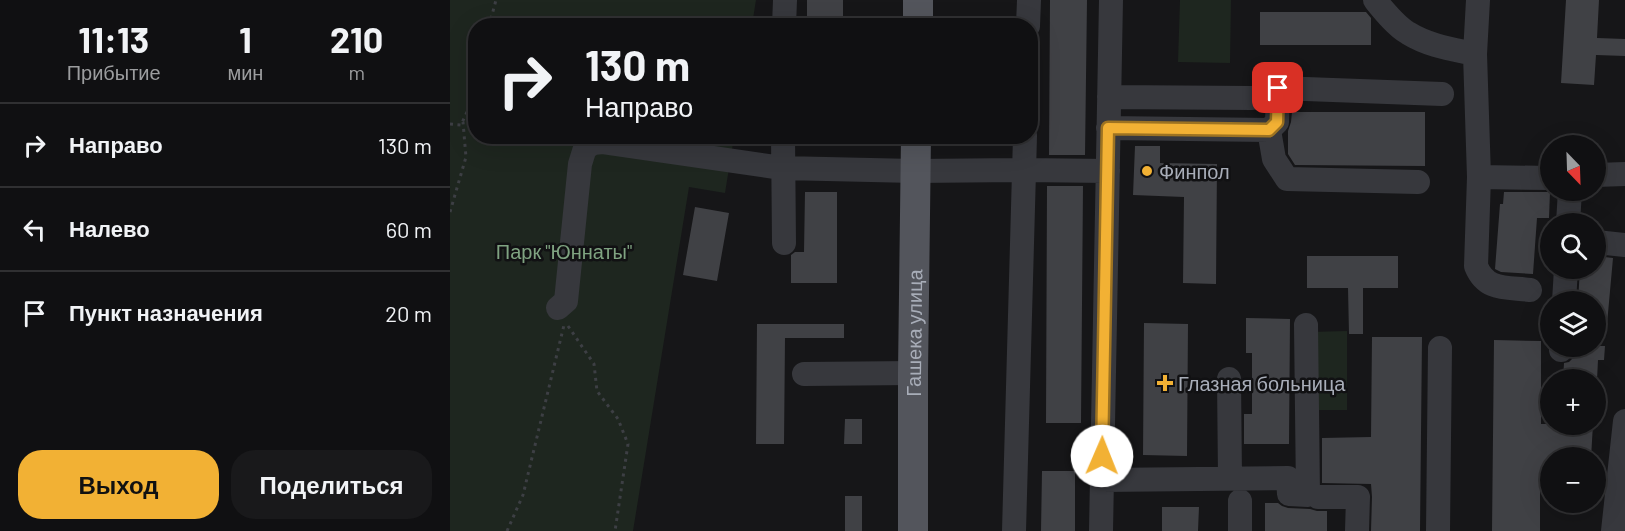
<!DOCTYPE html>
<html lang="ru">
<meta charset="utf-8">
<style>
body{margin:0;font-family:Barlow,sans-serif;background:#19191b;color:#f1f3f6;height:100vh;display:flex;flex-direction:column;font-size:22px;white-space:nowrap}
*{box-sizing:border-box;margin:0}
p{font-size:20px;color:#9c9d9f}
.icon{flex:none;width:33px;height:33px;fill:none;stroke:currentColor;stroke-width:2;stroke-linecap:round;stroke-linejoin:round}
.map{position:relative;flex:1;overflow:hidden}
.drawer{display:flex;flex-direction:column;background:#101012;width:450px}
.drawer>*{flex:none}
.top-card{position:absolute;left:18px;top:18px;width:570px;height:126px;border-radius:24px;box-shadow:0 6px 24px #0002,0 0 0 2px #303032;background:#101012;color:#f1f3f6;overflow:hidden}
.needle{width:39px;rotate:157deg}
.fabs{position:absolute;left:1090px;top:135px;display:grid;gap:12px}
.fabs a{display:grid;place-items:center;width:66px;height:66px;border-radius:50%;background:#101012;box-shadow:0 6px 24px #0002,0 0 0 2px #303032;font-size:30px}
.pin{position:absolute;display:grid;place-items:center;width:51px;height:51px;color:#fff;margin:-26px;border-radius:12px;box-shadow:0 3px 9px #0006}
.me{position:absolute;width:66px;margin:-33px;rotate:1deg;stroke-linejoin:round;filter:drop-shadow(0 0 4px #0008)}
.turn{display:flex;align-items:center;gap:21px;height:126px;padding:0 18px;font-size:27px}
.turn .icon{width:78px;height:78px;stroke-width:2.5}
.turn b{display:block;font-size:42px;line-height:51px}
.eta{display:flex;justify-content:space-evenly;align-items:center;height:102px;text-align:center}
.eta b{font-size:36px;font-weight:700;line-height:42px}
.primary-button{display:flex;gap:12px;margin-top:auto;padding:12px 18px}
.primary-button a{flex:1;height:69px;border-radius:24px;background:#f2b134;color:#111;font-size:24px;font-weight:700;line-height:69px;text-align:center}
.primary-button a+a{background:#19191b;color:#f1f3f6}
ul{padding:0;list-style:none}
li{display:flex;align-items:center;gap:18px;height:84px;padding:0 18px;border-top:2px solid #303032}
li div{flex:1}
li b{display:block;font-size:22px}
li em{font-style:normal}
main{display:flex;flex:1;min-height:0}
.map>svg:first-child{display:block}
</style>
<main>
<section class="drawer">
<div class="eta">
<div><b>11:13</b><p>Прибытие</p></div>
<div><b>1</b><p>мин</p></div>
<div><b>210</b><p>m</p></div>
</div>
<ul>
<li><svg class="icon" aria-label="right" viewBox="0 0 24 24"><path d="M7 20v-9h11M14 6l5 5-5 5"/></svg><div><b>Направо</b></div><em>130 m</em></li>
<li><svg class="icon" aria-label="left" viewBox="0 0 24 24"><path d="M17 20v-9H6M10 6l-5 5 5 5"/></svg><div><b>Налево</b></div><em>60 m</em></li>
<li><svg class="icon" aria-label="arrive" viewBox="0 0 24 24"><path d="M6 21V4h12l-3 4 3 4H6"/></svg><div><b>Пункт назначения</b></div><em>20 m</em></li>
</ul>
<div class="primary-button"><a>Выход</a><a>Поделиться</a></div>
</section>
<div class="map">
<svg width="1175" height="531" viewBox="0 0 1175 531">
<rect width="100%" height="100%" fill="#161618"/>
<path fill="#1e261f" d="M0,0h306l-4,25 -276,1v110l258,1 -9,56 -36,-6 -56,344h-183z
M730,0h51l-1,63 -52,-1z
M897,331v79h-37v-78z"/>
<path fill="#404145" d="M357,0h36v26h-36z
M600,0h37l-2,155h-36z
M1116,0h33l-2,38 28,1v17l-29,-1 -2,30 -33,-2z
M810,12h106l5,6v27h-111z
M842,112h133v54l-130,-1 -7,-11v-23l3,-9z
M685,146h25v17l57,1 -1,120 -33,-1 1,-86 -51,-2z
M597,186h36l-2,237h-35z
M355,192h32v91h-46v-28l4,-3h9z
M1054,192h46l-1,26h-12l-4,56 -32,-2 -6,-3 5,-65h3z
M245,207l34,6 -12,68 -34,-6z
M857,256h91v32h-35v46h-14l-1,-46h-41z
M1146,256l17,2 -7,77h-10v-33h-18l2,-34h16z
M796,318l44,1 -1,125h-45v-30h8v-61h-6z
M694,323l44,1 -1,132 -44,-1z
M307,324h87v14h-59l-1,106h-28z
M922,337h50l-2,194h-49l1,-34 -1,-13 -49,-1v-45l49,-1z
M1044,340l47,1v83h52l-2,34h-40v25l-11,-1v49h-48z
M1125,346h30l-1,14h-6l-1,20h-34l1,-17 5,-1 4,-4z
M395,419h17v25h-18z
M592,471h33v60h-34z
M395,496h17v35h-17z
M815,503h13l4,3 6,2 22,1 7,2h10v20h-62z
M712,507h37l-1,24h-36z"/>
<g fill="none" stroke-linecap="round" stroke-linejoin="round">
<path stroke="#3d3f44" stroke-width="3" stroke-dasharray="3 4.5" stroke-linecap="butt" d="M39,26l7,-26
M0,124l11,1 6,-13 9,-32
M0,212l16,-55 -3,-35
M118,326l26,38 3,27 21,28 10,25 -13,87
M57,531l16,-36 41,-170"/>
<path stroke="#37383d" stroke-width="24" d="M925,0c9,11 21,26 33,33 21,13 44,16 67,21
M1028,0l-3,54 4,123 -3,89c10,25 30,21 54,24
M334,26l1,-26
M578,26l1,-26
M659,97l143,1
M658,128l161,2 8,-8 1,-34 164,6
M819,130l5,29 13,20 131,3
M333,136l1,107
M1146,175l29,-1
M1029,177l72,1
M1118,224l2,-34
M1146,242l29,3
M1114,302l2,-34
M108,308l8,-7 14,-137 5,-16 8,-5 10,-1 179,26 133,3 109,-1 84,1
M1111,350v-4
M354,374l109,-1
M779,379l1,99
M652,480l186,-2 1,16 19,1 -2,-170
M868,497h40l-1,34
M564,531l11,-395
M651,531l10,-531
M790,531v-30
M988,531l2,-183
M1163,531l12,-110"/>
<g stroke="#53555c" stroke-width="30">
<path d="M468,26v-26"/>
<path id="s1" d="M463,531v-158l3,-237"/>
</g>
</g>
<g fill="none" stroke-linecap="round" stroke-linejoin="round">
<defs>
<path id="route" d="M652,456l6,-328 161,2 8,-8 1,-34"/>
</defs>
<use href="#route" stroke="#9d7322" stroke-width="15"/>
<use href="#route" stroke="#f2b134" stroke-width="10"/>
</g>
<g fill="#f2b134" stroke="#111113" stroke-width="2">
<circle cx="697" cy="171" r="6"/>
<path d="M712 374h6v6h6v6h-6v6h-6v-6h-6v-6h6z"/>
</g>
<g text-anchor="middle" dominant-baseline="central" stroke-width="5" stroke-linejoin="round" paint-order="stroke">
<g font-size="20" fill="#a8adb8" stroke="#111113" text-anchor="start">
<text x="709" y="171">Финпол</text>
<text x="728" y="383">Глазная больница</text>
</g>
<g font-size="20" fill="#7fa381" stroke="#111113">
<text x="114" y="251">Парк "Юннаты"</text>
</g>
<g font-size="20" fill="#a8adb8" stroke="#111113">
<text stroke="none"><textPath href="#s1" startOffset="198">Гашека улица</textPath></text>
</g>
</g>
</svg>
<div class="fabs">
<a><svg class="needle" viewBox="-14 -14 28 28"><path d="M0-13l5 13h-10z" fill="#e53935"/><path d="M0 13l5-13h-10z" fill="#9c9d9f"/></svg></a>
<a><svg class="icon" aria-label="search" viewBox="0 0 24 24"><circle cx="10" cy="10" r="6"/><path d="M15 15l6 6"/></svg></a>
<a><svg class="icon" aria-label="layers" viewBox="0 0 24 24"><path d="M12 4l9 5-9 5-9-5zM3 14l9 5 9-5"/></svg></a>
<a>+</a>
<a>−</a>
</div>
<div class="pin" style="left:828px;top:88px;background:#d93025"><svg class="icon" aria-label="arrive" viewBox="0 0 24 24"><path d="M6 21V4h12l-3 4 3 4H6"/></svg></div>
<svg class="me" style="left:652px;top:456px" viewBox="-20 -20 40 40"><circle r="19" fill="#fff"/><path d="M0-13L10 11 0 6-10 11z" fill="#f2b134"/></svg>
<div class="top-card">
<div class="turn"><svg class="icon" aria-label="right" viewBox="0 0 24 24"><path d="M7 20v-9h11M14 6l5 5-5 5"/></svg><div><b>130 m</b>Направо</div></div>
</div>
</div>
</main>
